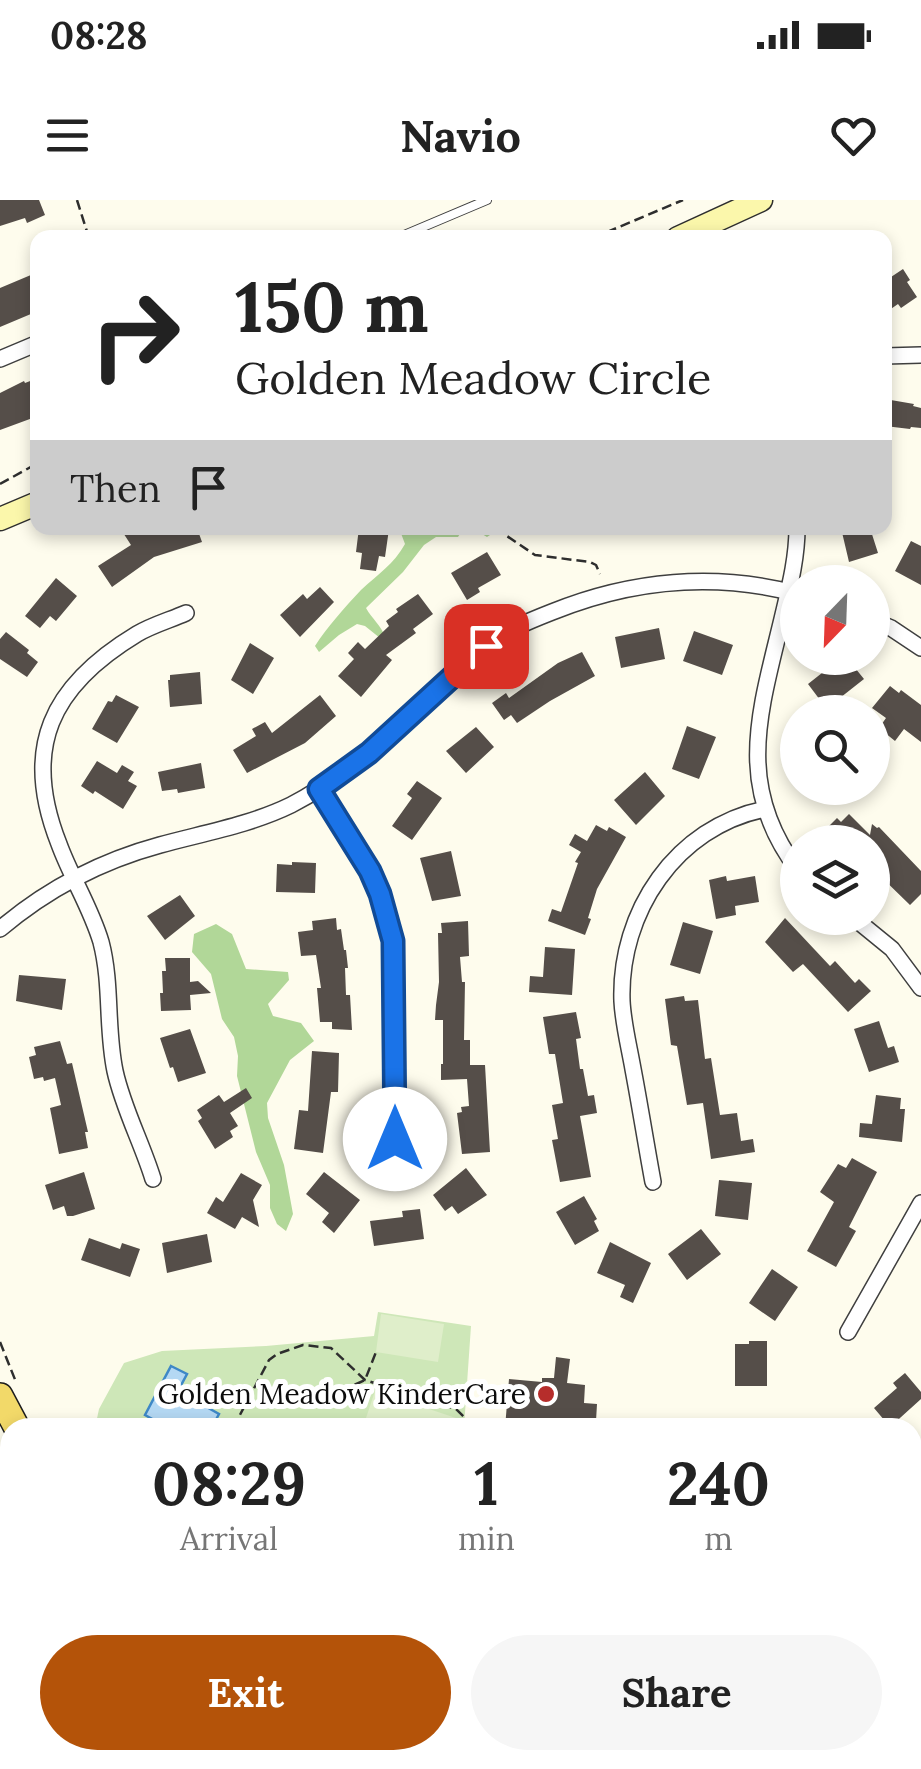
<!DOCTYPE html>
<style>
body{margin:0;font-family:Lora,serif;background:#f6f6f6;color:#222;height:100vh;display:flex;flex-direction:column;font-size:38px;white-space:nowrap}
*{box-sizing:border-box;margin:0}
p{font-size:32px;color:#767676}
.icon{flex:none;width:55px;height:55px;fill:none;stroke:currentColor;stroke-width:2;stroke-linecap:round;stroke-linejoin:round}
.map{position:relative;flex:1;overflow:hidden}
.panel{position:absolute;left:0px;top:1218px;width:922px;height:352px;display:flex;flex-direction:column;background:#fff;border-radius:30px 30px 0 0;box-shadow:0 5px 15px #0003}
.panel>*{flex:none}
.top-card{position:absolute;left:30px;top:30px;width:862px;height:305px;border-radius:20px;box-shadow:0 5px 15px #0003;background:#fff;color:#222;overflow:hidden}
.needle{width:65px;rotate:203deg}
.controls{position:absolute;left:780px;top:365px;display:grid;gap:20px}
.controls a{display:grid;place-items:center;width:110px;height:110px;border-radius:50%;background:#fff;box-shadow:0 5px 15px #0003;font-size:50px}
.pin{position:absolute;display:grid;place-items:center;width:85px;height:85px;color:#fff;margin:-42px;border-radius:20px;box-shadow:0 5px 15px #0006}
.me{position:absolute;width:110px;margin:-55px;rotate:0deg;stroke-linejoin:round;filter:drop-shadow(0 0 8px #0008)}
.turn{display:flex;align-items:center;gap:35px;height:210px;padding:0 40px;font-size:45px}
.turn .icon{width:130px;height:130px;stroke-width:2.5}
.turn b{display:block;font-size:70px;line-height:85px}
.then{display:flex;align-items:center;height:95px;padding:0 40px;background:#0003;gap:20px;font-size:38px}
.eta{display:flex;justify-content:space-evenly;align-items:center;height:170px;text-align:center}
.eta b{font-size:60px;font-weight:700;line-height:70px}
.cta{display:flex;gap:20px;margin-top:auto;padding:20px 40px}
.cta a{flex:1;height:115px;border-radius:60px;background:#b45309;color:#fff;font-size:40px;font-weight:700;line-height:115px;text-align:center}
.cta a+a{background:#f6f6f6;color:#222}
.status{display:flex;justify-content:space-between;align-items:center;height:70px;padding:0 50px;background:#fff;direction:ltr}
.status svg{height:28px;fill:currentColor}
header{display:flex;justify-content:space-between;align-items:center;height:130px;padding:0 40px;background:#fff;font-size:45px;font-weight:700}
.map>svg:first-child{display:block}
</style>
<div class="status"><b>08:28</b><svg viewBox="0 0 49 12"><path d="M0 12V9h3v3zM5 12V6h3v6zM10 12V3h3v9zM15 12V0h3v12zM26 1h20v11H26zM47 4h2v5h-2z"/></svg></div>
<header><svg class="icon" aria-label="menu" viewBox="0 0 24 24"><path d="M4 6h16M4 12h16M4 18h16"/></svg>Navio<svg class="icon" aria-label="heart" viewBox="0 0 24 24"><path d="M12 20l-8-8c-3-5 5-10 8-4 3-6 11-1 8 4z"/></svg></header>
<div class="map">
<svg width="921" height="1569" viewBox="0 0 921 1569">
<rect width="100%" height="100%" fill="#fefced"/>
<path fill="#cee7b8" d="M378,1112l93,14 -7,101 -369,1 4,-19 25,-46 38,-12 104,-5 108,-10z"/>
<path fill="#b1d798" d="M399,328h88l6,5 -6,4 -10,-6 -14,-2 -5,8h-22l-12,8 -21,27 -37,36c6,11 15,17 19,29l-5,1 -15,-12 -8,-2 -18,11 -20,17 -4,-6c12,-19 31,-40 46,-56 17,-16 33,-26 44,-46z
M216,724l16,10 14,35 42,3 1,8 -21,24 5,12 28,7 13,18 -24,19 -23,43 1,15 16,47 9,49 -7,17 -9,-7 -7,-16v-23l-14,-33 -19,-76 1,-20 -4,-19 -12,-18 -11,-45 -19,-22 2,-18z"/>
<path fill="#dfeeca" d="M381,1114l63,10 -6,38 -62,-10z
M375,1191l84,28 -3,8h-93z"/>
<path fill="#b4d8f3" stroke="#3e88c7" stroke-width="2.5" d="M171,1166l16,8 -9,17 41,23 -7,13h-45l-22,-12z"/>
<path fill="#554e49" d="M0,0h39l6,15 -18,8 -2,-5 -25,8z
M903,69l7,11 -3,2 10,15 -16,11 -3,-4 -13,9v-32z
M38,72v39l-38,16v-39z
M38,178v38l-38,14v-37l24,-12 1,2z
M885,199l29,5 -1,2 8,2v20l-10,-1 -1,2 -25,-3z
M120,328h77l5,14 -48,15 -42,30 -14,-21 33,-21z
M359,328l30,1 -4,28 -6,-1 -3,15 -16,-2 2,-16 -6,-1z
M841,328h29l8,25 -29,9z
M911,341l10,5v39l-26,-14z
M487,352l14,23 -23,13 2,4 -13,8 -16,-27z
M56,378l21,18 -21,25 -6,-5 -10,12 -15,-12z
M320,387l14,15 -34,35 -20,-22 23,-21 4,5z
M418,394l15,20 -20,15 3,4 -30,22 6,5 -31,37 -23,-21 16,-17 -6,-6 10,-11 7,7 24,-23 -3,-5 12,-9 -2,-3z
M659,428l6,31 -44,9 -6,-31z
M694,431l39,14 -11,30 -39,-14z
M6,432l23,18 -2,3 11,9 -11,15 -27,-18v-20z
M250,443l24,15 -21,36 -22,-14z
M582,452l13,24 -45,25 -33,22 -6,-8 -7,5 -12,-17 14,-10 3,5 49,-35z
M841,458h6l17,21 -33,26 -7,-9 -4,4 -12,-16z
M200,472l2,32 -32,3 -2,-27h2v-5z
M890,486l9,7 2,-3 20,15v37l-17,-13 -9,12 -16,-13 7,-10 -14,-10z
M116,495l23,12 -22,36 -25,-14 16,-28 4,1z
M320,495l16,21 -31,27 -58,30 -14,-23 23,-14 -4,-7 13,-7 7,11z
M687,526l29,11 -17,42 -27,-10z
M476,527l18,20 -28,26 -20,-22z
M97,561l20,12 5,-8 12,7 -6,9 9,5 -14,23 -28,-18 -2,3 -12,-8z
M201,563l4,25 -27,5 -1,-4 -15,2 -4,-19z
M645,572l20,24 -29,29 -22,-25z
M417,581l25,17 -30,42 -20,-14 20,-28 -5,-4z
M849,614l21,21 2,-11 5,4 2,-1 42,44v23l-11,11 -38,-37v-26h-37l-11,-11 13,-13 4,4z
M596,625l11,6 2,-4 17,10 -29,52 -9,29 3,1 -6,16 -37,-14 4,-12 9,3 17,-49 -3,-1 6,-10 -12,-7 6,-11 12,7z
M451,651l10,45 -29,5 -12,-43z
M292,662l24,1 -1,30 -39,-1 1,-28 15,1z
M726,676l1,5 28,-5 4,26 -24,4 1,9 -20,4 -7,-39z
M180,695l15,21 -30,24 -18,-24z
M336,718l1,12 4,-1 3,21h2l2,18h-3l1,27h4l2,35 -20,-1v-7h-12l-3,-34h4l-5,-33 -15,1 -3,-24 15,-2 -1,-9z
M785,718l45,48 5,-5 20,22 4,-4 12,12 -23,21 -45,-48 -10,8 -28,-30z
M468,721l1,35 -9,1 2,25h3l-1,58h6v25h15l5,87 -28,2 -5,-41 5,-1 -1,-5 8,-1 -2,-27 -26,1v-16h2v-44h-8l1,-15 3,-23 -1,-49h4l-1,-10z
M683,722l30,9 -13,43 -30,-9z
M545,747l30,2 -3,46 -43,-3 1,-16 13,1z
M165,758h25v24l8,-1 13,12 -21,2 1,15 -30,1 -1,-18h3l-1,-22h4z
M19,775l47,4 -4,31 -46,-9z
M684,796l1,5 13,-1 7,59 6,-1 9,57 17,-2 4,28 12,-2 2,13 -44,7 -8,-56 -16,2 -10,-59 -6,-1 -6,-46z
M576,812l5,26 -5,1 4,30h3l5,27 6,-1 3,18 -17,3 11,61 -31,5 -8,-42 6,-1 -6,-34 11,-2 -8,-49h-6l-6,-37z
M879,821l9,27 6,-2 5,16 -30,10 -15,-43z
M190,829l16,44 -28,9 -5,-15 -3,1 -10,-30z
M60,841l7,23 5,-1 16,69h-3l3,16 -29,6 -9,-46 11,-3 -6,-27 -11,3 -1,-4 -9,2 -5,-22 7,-2 -2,-8z
M312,851l27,2 -1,39h-7l-8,61 -29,-4 5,-39 9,1z
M246,888l6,10 -22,15 8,13 -8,5 3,6 -18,12 -17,-28 4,-3 -5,-8 22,-15 5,7z
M876,895l25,3 -1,11h5l-3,33 -43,-5 1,-14 12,1z
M852,958l25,14 -28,55 7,4 -20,36 -29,-16 27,-49 -14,-10 18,-28 8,4z
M466,968l21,27 -29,19 -6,-8 -7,5 -12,-16z
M84,972l11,37 -22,7h-6l-3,-10 -11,4 -8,-25z
M324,972l36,28 -26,33 -12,-11 7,-9 -23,-19z
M241,973l21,12 -9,15 6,27 -17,-10 -7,12 -28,-16 9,-16 7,5z
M719,980l33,3 -4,37 -33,-4z
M584,996l13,23 -3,2 5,10 -24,14 -19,-33z
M420,1009l4,30 -50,7 -4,-25 33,-4 -1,-6z
M701,1029l20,25 -34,26 -19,-26z
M207,1034l5,28 -45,11 -5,-30z
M89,1038l31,11 2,-6 18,6 -10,28 -49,-17z
M610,1042l41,21 -18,40 -13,-6 5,-12 -28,-12z
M772,1069l26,18 -23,34 -26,-18z
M749,1141h18v45h-32v-42h14z
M556,1157l14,2 -3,24 18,2 -1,18 13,1 -1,17 -13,-1 -1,8h-77l4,-49 33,3v-4h12z
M905,1173l16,19v7l-31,28 -16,-19 23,-20 -4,-5z"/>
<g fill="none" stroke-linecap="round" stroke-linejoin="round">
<defs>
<path id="lane" d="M397,38l90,-38"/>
<path id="street" d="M885,156l36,-1
M0,159l38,-16
M797,328c0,31 -8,61 -15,91 -22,92 -48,167 16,251
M872,420l19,8 30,20
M319,589l51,82 10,23 13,47 2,198
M854,718l38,31 29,39
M0,729c46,-39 101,-68 160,-84 44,-12 90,-20 131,-40 76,-39 128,-106 194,-158 19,-16 44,-26 67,-35 79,-32 163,-40 246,-18
M153,979c-11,-36 -30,-71 -38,-108 -9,-43 -3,-87 -14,-129 -10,-34 -30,-65 -42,-98 -38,-96 -8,-158 78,-210 15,-9 33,-14 49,-21
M653,982c-7,-38 -13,-76 -20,-113 -4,-23 -10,-46 -11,-68 -3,-89 54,-174 143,-192
M848,1132l73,-129
M912,1383l9,-5
M578,1560l1,9
M837,1560l1,7
M319,1569v-9"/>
<path id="secondary" d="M678,38l83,-38
M0,319l38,-16"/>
<path id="primary" d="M0,1196l17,32
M0,1275l10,25
M63,1560l1,9
M102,1560l1,9"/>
</defs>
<use href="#lane" stroke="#3f3f3f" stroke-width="10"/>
<use href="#street" stroke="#3f3f3f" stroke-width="18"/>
<use href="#secondary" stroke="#2e2e2e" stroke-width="25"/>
<use href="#primary" stroke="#1d1d1d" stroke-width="28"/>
<path stroke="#2e2e2e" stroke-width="2.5" stroke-dasharray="10 5" stroke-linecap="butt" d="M77,0l12,38
M593,38l90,-38
M0,284l38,-21
M495,328l40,27 55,7 6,3 4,9
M0,1142l16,40
M341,1191l24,-11 11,-28
M233,1228l36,-68 8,-6 26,-9 28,3 34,32 91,29 19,19
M0,1351l10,21
M169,1560l1,9"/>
<use href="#lane" stroke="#fff" stroke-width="8"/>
<use href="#street" stroke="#fff" stroke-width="15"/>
<use href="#secondary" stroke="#fbf7ab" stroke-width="22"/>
<use href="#primary" stroke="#f2d969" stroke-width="25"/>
</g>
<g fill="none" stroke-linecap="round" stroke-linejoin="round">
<defs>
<path id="route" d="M395,939l-2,-198 -13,-47 -10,-23 -51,-82 50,-36 117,-107"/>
</defs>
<use href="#route" stroke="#114b97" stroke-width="25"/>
<use href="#route" stroke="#1a73e8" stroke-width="18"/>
</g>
<circle fill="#b62d2b" stroke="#fff" stroke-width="4" cx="546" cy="1194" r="10"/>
<g text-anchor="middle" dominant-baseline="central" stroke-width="10" stroke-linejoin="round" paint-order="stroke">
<g font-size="28" fill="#0c0c0c" stroke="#fff" text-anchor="end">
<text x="526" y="1194">Golden Meadow KinderCare</text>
</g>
</g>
</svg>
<div class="controls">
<a><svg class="needle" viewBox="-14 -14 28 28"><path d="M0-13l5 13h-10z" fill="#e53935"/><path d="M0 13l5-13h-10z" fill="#767676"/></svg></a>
<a><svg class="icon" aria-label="search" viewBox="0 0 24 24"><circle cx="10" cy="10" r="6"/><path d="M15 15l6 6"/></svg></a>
<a><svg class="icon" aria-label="layers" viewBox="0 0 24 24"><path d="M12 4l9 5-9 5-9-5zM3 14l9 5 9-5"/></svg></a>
</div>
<div class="pin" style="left:486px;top:446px;background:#d93025"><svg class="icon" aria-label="arrive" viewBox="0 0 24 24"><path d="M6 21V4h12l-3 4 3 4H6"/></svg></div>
<svg class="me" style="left:395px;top:939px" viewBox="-20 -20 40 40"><circle r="19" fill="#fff"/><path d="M0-13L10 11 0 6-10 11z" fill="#1a73e8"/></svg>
<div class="top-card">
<div class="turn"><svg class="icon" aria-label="right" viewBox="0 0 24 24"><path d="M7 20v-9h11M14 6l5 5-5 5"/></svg><div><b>150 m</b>Golden Meadow Circle</div></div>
<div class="then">Then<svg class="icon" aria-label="arrive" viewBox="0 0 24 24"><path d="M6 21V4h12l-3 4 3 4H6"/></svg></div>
</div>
<section class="panel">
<div class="eta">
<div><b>08:29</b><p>Arrival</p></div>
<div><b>1</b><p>min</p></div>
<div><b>240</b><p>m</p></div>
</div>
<div class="cta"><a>Exit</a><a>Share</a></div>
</section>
</div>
